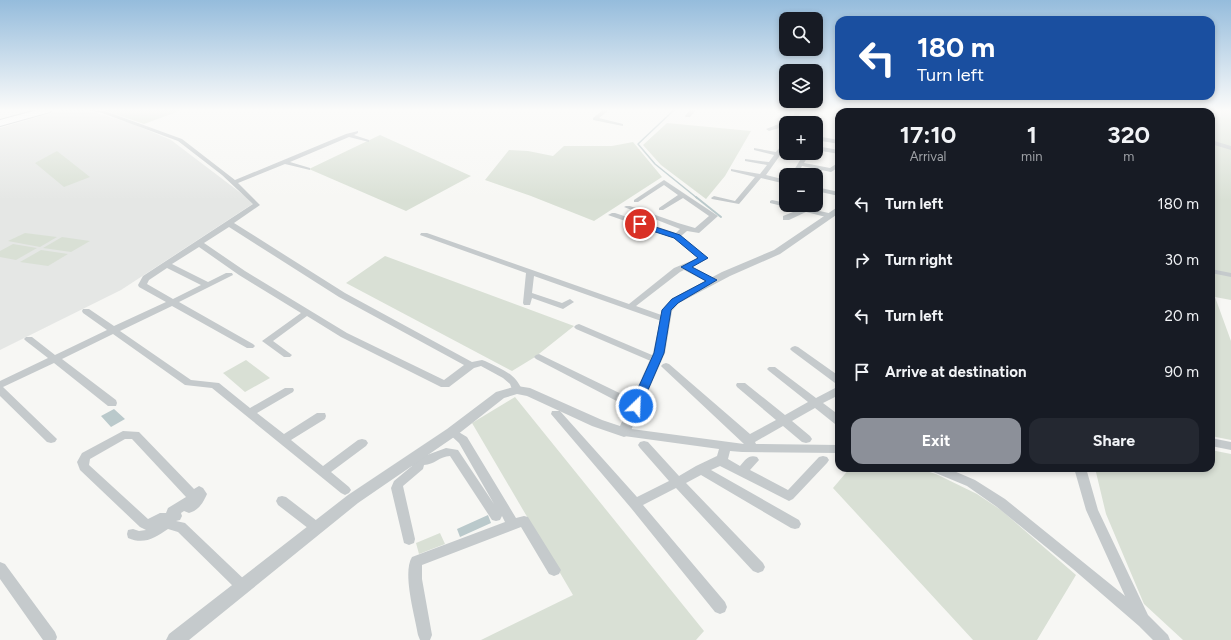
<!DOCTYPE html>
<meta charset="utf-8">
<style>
body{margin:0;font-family:Figtree,sans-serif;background:#242831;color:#f1f3f6;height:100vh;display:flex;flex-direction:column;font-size:15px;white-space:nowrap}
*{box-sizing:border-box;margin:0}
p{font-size:13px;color:#9ea1a6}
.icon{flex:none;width:22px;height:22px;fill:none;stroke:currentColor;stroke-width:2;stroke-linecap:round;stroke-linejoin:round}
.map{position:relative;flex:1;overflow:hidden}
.details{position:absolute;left:835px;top:108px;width:380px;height:364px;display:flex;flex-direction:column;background:#171b24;border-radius:12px;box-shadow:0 2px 6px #0003}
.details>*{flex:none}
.guide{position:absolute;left:835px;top:16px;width:380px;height:84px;border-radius:12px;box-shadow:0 2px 6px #0003;background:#1a4fa0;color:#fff;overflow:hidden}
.controls{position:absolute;left:779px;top:12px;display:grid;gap:8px}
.controls a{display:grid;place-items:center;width:44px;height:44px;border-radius:8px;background:#171b24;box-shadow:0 2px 6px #0003;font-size:20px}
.pin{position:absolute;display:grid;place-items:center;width:34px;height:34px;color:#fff;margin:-17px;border:2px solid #fff;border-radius:50%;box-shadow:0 1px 4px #0007}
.me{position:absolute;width:44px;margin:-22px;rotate:24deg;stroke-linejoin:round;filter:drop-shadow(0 0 3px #0008)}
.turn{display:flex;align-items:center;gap:14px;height:84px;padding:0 16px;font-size:18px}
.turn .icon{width:52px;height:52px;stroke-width:2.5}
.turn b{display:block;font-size:28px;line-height:34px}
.eta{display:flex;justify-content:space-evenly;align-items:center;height:68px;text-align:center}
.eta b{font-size:24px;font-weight:700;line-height:28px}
.cta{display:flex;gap:8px;margin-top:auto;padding:8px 16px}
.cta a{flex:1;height:46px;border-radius:12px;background:#8c9099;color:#fff;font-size:16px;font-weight:700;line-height:46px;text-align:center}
.cta a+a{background:#242831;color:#f1f3f6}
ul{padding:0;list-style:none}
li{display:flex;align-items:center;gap:12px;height:56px;padding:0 16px}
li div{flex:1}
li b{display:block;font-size:15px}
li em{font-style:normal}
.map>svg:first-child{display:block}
</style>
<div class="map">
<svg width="1231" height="640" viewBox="0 0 1231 640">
<rect width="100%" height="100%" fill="#f7f7f4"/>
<path fill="#e5e7e5" d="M62,110h21l17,4 33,10 38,16 83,63 -133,87 -121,60v-222z"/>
<path fill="#d9e0d5" d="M103,110h79l-38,14z
M1130,110h101v190l-16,-3 16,44v99l-20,-4v-324h-79z
M667,123l84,8 -26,45 -19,23 -45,-34 -18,-20z
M380,135l91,41 -65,35 -97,-42z
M633,142l29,35 -68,44 -63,-25 -46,-16 24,-30 19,1 25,5 11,-10h48z
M57,151l33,26 -26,10 -29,-24z
M25,233l32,4 -17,10 -32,-6z
M62,237l28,4 -19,11 -28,-4z
M13,244l24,4 -21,12 -16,-3v-6z
M41,250l27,4 -20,12 -28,-4z
M385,256l189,70 -39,31 -23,14 -166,-88z
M246,360l24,18 -25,14 -22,-19z
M515,397l189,234 -8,9h-215l92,-45 -101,-172z
M1211,450l20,4v186h-48l-39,-36 -38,-90 -11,-46h116z
M850,468h66l20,6 41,20 24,16 75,65 -39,65h-64l-140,-152z
M440,533l5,11 -26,10 -3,-11z"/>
<path fill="#bac9cb" d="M114,409l11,10 -14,8 -10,-11z
M488,515l3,8 -31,14 -3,-8z"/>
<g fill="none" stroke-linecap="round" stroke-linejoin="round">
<path stroke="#bac9cb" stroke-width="1.5" d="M674,110l-36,34 17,20 42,34"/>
<path stroke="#bac9cb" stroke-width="2" d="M696,197l25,20"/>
<defs>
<path id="primary" d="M37,110h14l-1,2 -50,14v-6z"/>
</defs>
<use href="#primary" stroke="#b8bdc0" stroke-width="2"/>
<path fill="#c5cacc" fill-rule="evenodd" d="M86,110l19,1 77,28 53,41 111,-46 12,-3v2l-4,2 15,5v2l-20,-5 -59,25 20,6v2l-25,-6 -47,19 22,22 -26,18 111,70 127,69 10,-2 3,1c16,8 30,12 37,29l-1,2h-8l-3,-8 -7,-6 -22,-12 -7,2 -25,19h-8l-100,-50 -34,-21 -34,25 19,14 -2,2h-6l-22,-16 39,-28 -62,-38 -40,-28 -27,17 36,18 18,-9h6l1,2 -54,27 74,42 2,2 -2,2h-6l-75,-42 -52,25 71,49 28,3 31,25 35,-20h8l1,2 -1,2 -36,21 27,21 33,-21h8l1,3 -1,3 -34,21 32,26 35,-26 4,-1 4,1 2,3 -2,3 -35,26 18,15 2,3 -2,3 -4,2 -4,-2 -129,-105 -27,-3 -72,-51 -51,25 54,41 1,3 -1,3h-8l-54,-43 -51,24 54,52 -2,3 -4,1 -4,-1 -47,-46v-15l48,-23 -22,-17 -2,-2 2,-2h6l23,18 52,-25 -24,-17 -1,-2 1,-2h6l25,17 52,-24 -27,-15 -1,-2 5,-9 110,-72 -31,-29 -44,-34 -76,-28zM229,227l110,70 125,68 -20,15 -97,-47 -102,-62 -41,-28zM167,268l34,17 -28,14 -26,-15 2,-4z
M603,110h6l-10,8 24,6v2l-30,-6v-2z
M690,110h6l-6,7h-4l-1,-1z
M796,110h6c-5,9 -6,13 -16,13v3l-17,5 -3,-2 26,-10z
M929,110h7l2,2h-7z
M961,110h11l3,2h-17z
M975,110h6l1,2h-6z
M1024,110h6l-2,2h-6z
M1077,110h14l5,2h-13z
M816,136l23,4v4l-23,-4z
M786,142v5l-20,28 20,5v4l-25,-6 -22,26 -27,-5 -1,-1 3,-2 21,5 20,-24 -24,-6v-2l29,5 7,-9 -22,-4v-2l24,3 5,-7 -20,-5v-2l22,4 7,-9z
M816,146l23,4v4l-23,-4z
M802,157l5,1 -3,5 26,5 9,-6v5l-8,5 -29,-6 -5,9h-6z
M664,180l54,36 -19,17 -12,-2 -6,5 26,23 -16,8 24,12 1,2 -1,2h-6l-25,-13 -4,2 -44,34 31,11 1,2 -4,3 -130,-46 -2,17 30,10 8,-4 4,3 -11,7 -31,-11 -2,7h-6l-1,-2 3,-30 -106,-38 1,-2h6l202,71 45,-36 24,-10 -24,-20 -66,-23 4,-2h3l61,20 4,-4 -56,-22 2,-1h4l48,17 17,5 14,-12 -26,-18 -20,12h-4v-2l19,-13 -14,-10 -26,17h-4v-2z
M816,187l23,5v4l-23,-5z
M772,200l14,3v2h7l40,9 1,2 -4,2 -24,-6 -17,8h-6v-4l15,-6 -28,-7v-2z
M1211,269l20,4v4l-20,-4z
M579,324l80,34 2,2 -5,3 -3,-1 -77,-33 -2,-2 2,-2z
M795,346l3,1 41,29v8l-4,-1 -43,-32 -2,-2 2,-2z
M539,354l101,49 1,3 -1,3h-8l-96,-50 -2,-2 2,-2z
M666,363l3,1 81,70 26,-14 -39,-33 -1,-2 1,-2h8l40,32 23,-13 -39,-31 -2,-2 2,-2h6l41,31 23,-12v9l-16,8 16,12v10l-4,-1 -20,-16 -23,13 18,15 2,3 -2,3 -4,1 -4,-1 -19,-16 -28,16 1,2 83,1v8l-97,-1 -12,-1 -2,8 12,7c5,-6 9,-12 17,-9l2,3 -9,10 38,20 31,-33 4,-1 4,1 2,3 -2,3 -34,36 -4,2 -4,-2 -65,-33 -9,4 88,50 2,4 -2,4 -4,1 -4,-1 -90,-53 -15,8 77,80 2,4 -2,4 -5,2 -5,-2 -77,-83 -33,17 82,97 2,5 -2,5 -5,2 -5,-2 -84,-104 -80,-94 1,-3h8l77,86 32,-16 -29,-33 -2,-3 2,-3 4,-1 4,1 31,34 17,-10 21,-10 2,-7 -95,-13 -4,-1 -1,-3 1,-3 4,-1 120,16 -81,-76 -2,-2 2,-2z
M452,428l15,9 49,81 8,-2 4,1 33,53 -2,4 -5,2 -5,-2 -28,-47 -99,38v14l10,56 -2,5h-10l-2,-5c-3,-19 -16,-62 -6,-78l93,-35 -3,-6 -2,4 -4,1 -4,-1 -42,-64c-10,0 -16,9 -26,9l-1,4 -20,17 12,53 -1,4 -5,2 -5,-2 -13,-55 3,-7 18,-15 -6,-7 2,-3 4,-1 3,1 -1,-2 2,-3c5,-2 8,0 11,4l19,-7 12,2 36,54 -35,-61 -12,-11 1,-3z
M123,431l16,1 55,57 5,-3 4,2 4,6c-4,9 -8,16 -18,19l-5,-2 -3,2 1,3 -2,4 -4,1 9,2 63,60 2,4 -2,4 -5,2 -5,-2 -60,-59 -10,-3c-13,9 -24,16 -40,9l-1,-4 1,-4 5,-1 6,2 7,-1 -6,-3 -60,-57 -3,-8 5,-9zM125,439h7l54,58 -18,11 -2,5h-6l-12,6 -59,-54 1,-6z
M1211,438l20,4v8l-20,-4z
M929,468h18l28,12 30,19 120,97 -39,-86 -12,-42h12l12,42 50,105 20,20 2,5h-17l-14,-14 -66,-57 -76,-62 -30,-21 -36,-15z
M282,496l4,1 35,27 2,4 -2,4 -4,1 -4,-1 -35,-27 -2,-4 2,-4z
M0,562l5,2 50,68 2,5 -1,3h-13l-43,-61z"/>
<path fill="#c5cacc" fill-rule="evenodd" d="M832,110h12l3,2 -8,1z
M899,110h6v2h-6z
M1006,110h12l3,2h-12z
M1211,140l20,6v4l-20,-6z
M839,206v7l-59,41 -50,22 -51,27 -7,8 -7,42 -36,82 -5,2 -32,-11 -65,-30 -10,-2 -13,4 -47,37 -99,68 -169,137h-23l3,-6 179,-139 99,-66 49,-37 21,-6 13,2 72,32 18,6 33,-73 9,-43 9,-11 51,-27 52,-22z"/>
<use href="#primary" fill="#fff" fill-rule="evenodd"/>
</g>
<linearGradient id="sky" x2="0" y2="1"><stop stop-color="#95bcdc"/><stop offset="0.55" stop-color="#fbfbfa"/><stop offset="1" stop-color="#fbfbfa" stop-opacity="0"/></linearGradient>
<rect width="1231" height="200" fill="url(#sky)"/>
<path fill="#1a73e8" stroke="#114b97" d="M640,222l40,13 28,23 -16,9 25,13 -39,23 -7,7 -7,43 -23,53 -2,2h-7l-2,-2 24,-53 8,-43 10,-11 34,-18 -25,-14 17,-9 -24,-20 -37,-12 -1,-2z"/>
</svg>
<div class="controls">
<a><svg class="icon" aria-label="search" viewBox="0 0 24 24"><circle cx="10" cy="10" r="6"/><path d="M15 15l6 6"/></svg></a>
<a><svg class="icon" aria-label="layers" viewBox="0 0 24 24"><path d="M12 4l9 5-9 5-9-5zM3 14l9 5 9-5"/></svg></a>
<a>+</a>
<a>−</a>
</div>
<div class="pin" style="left:640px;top:224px;background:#d93025"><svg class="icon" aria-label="arrive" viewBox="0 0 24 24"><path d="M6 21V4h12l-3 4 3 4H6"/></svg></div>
<svg class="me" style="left:636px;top:406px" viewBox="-20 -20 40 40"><circle r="17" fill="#1a73e8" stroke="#fff" stroke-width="3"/><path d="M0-11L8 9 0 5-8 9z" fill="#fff"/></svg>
<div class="guide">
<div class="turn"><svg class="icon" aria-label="left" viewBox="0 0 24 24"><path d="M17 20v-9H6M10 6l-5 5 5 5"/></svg><div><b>180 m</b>Turn left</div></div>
</div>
<section class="details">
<div class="eta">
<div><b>17:10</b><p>Arrival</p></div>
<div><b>1</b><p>min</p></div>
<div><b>320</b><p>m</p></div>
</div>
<ul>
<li><svg class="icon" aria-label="left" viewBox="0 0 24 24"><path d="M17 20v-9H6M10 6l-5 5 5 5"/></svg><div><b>Turn left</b></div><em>180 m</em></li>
<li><svg class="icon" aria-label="right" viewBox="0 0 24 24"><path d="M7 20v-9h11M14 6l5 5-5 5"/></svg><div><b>Turn right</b></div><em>30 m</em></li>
<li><svg class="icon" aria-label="left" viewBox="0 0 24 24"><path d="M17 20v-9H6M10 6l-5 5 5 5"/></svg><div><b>Turn left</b></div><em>20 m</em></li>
<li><svg class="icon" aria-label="arrive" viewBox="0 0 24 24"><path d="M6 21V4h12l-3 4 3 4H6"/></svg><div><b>Arrive at destination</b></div><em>90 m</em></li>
</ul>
<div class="cta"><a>Exit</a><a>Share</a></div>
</section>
</div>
